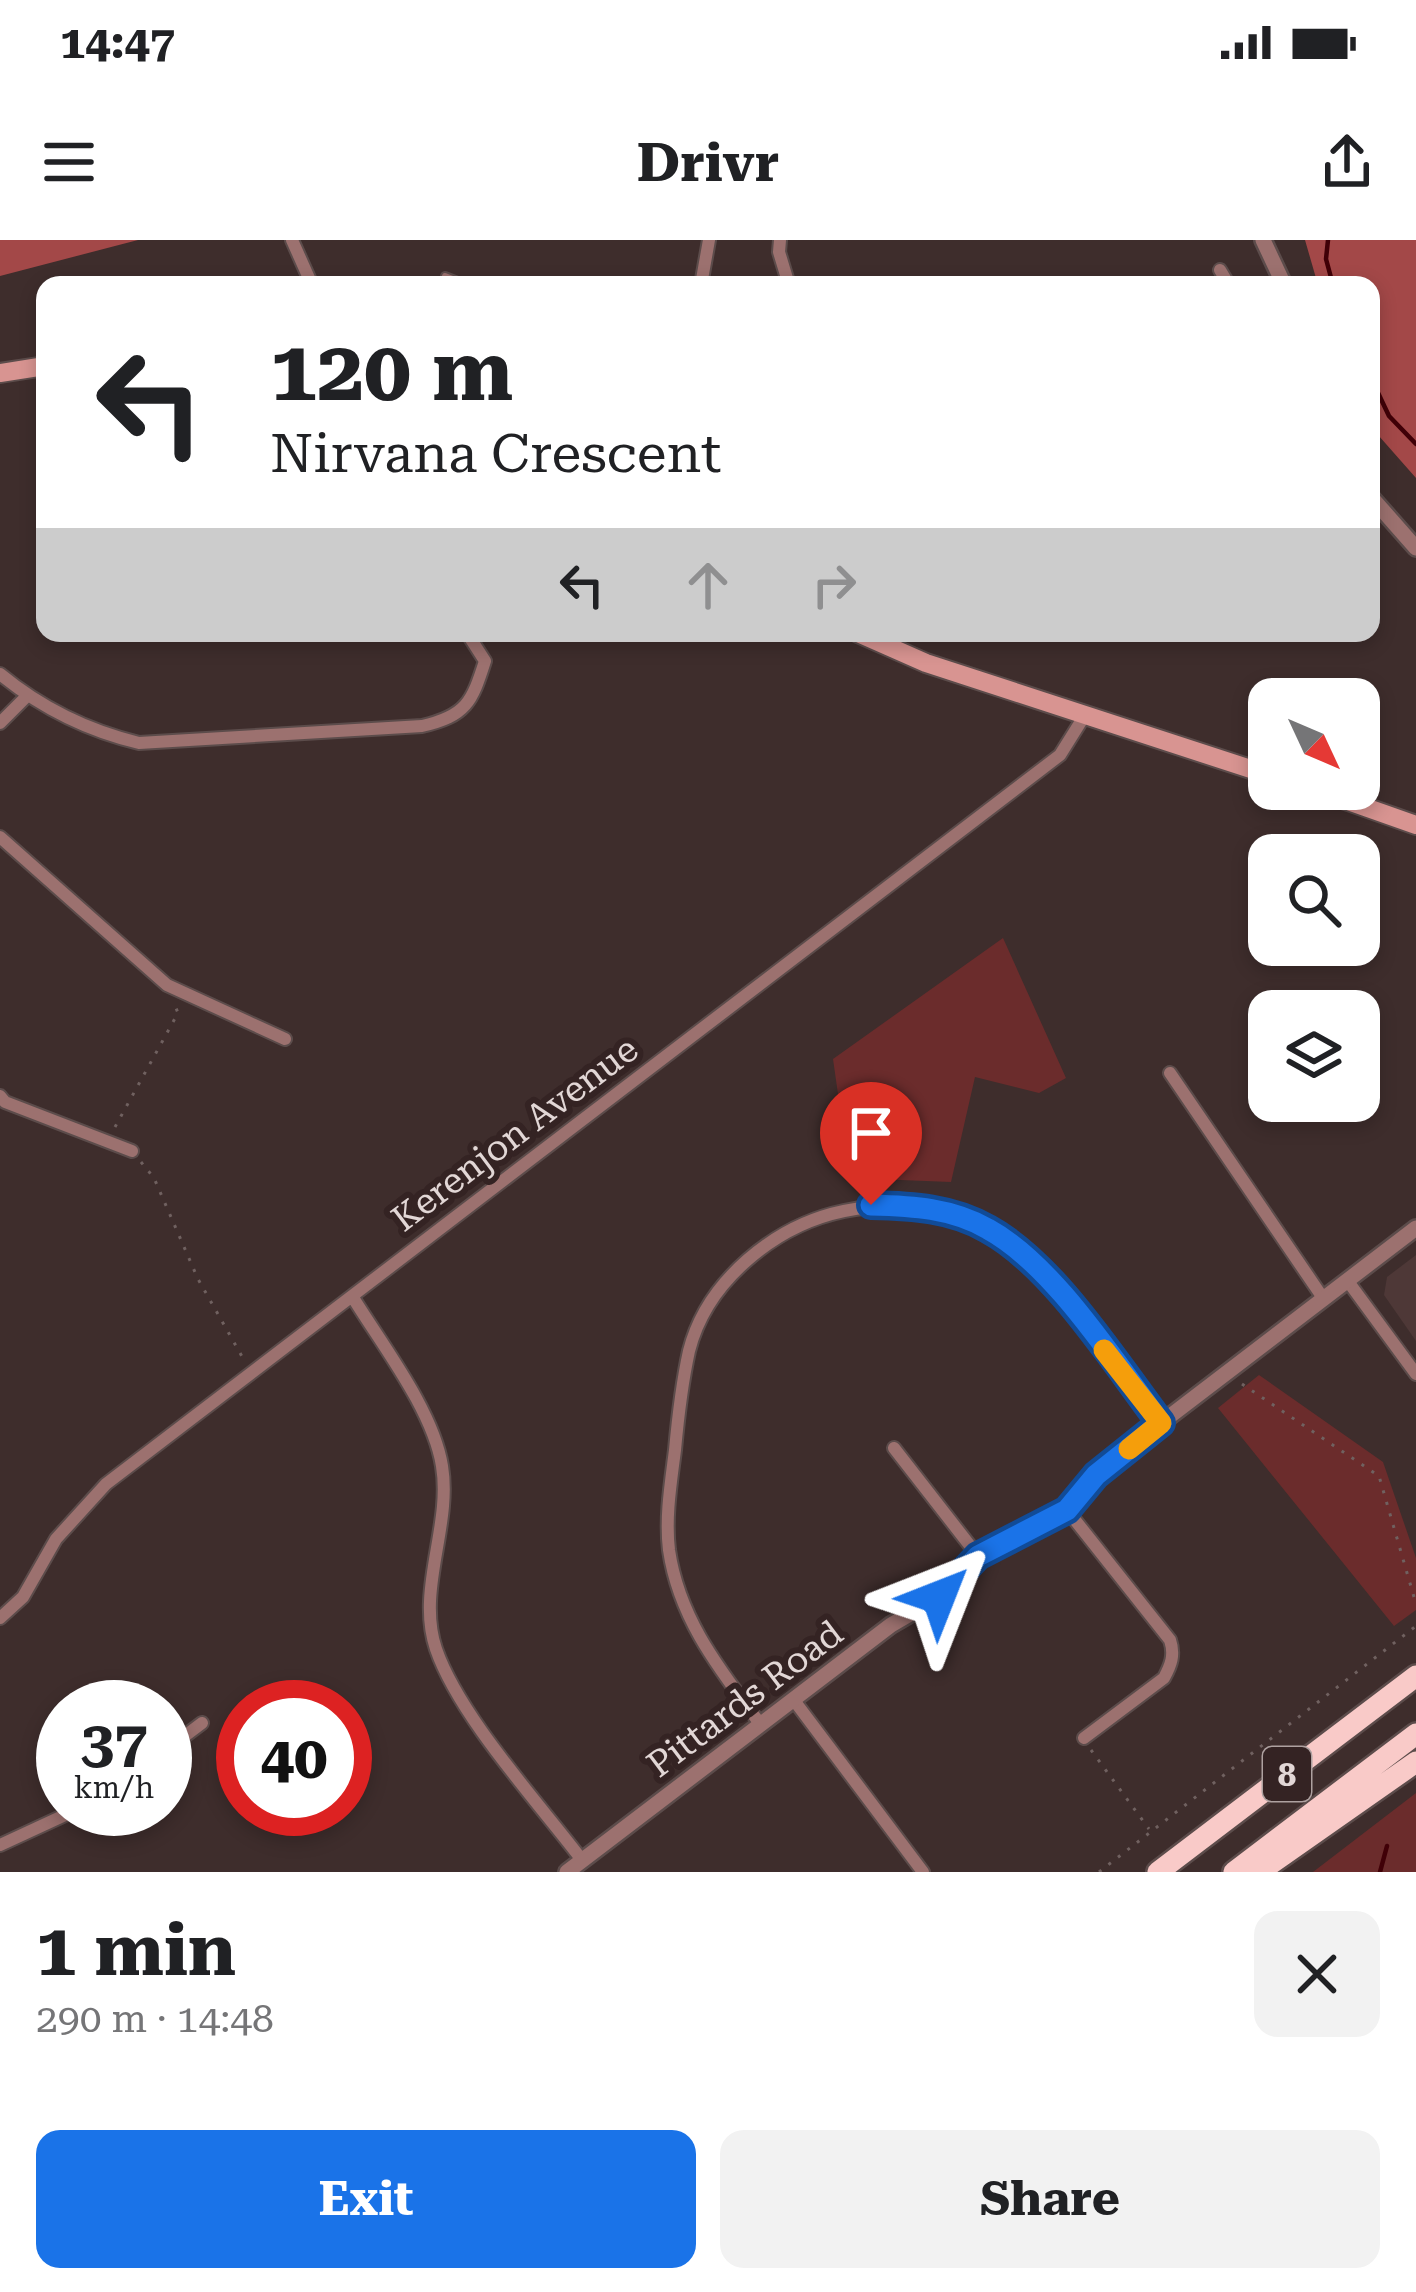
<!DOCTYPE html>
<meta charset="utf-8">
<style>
body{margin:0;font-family:"Roboto Serif",serif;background:#f2f2f2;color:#202124;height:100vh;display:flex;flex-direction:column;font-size:45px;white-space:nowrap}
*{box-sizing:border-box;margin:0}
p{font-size:39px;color:#757577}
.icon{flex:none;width:66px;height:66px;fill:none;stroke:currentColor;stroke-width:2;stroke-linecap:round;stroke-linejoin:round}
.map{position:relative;height:1632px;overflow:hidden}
.side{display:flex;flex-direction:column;background:#fff;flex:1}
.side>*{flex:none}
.banner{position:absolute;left:36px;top:36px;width:1344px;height:366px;border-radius:24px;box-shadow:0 6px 18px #0003;background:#fff;color:#202124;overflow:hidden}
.needle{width:78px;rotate:134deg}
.fabs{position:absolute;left:1248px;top:438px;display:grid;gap:24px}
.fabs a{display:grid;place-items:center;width:132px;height:132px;border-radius:24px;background:#fff;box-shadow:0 6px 18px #0003;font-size:60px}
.speed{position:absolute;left:36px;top:1440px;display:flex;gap:24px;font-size:60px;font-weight:700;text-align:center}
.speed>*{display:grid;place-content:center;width:156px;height:156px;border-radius:50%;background:#fff;box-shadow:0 6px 18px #0003;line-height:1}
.speed small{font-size:30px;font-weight:400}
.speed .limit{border:18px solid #d22;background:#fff;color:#111}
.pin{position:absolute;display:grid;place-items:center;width:102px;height:102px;color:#fff;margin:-123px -51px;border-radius:50% 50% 50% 0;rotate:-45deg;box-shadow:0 0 12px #0007}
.pin .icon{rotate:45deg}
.me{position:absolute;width:132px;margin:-66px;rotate:45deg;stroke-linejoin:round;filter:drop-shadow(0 0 9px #0008)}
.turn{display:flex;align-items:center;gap:42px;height:252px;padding:0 36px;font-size:54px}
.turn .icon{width:156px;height:156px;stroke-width:2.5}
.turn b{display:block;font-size:84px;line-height:102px}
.lanes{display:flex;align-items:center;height:114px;padding:0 36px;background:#0003;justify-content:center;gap:60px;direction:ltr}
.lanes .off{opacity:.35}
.round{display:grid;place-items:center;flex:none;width:126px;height:126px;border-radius:24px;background:#f2f2f2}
.overview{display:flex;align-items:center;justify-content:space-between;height:204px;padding:0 36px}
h1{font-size:72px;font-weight:700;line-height:90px}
.cta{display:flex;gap:24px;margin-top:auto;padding:24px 36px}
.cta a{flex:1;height:138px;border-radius:24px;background:#1a73e8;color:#fff;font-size:48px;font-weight:700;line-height:138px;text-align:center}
.cta a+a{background:#f2f2f2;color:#202124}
.status{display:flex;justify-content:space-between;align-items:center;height:84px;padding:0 60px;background:#fff;direction:ltr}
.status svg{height:33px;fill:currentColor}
header{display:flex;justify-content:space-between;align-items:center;height:156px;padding:0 36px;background:#fff;font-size:54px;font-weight:700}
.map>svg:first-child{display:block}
</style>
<div class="status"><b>14:47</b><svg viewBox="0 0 49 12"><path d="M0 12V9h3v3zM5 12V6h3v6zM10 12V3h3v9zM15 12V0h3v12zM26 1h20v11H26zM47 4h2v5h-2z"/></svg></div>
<header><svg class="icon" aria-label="menu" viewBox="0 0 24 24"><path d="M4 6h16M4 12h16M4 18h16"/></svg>Drivr<svg class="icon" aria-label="share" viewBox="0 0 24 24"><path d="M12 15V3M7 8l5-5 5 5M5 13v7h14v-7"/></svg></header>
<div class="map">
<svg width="1416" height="1632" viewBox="0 0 1416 1632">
<rect width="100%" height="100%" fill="#3e2d2c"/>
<path fill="#4e3837" d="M1416,1015v86l-32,-46 3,-18z"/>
<path fill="#6b2c2c" d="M1003,698l63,140 -27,15 -64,-16 -24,105 -101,-4 -17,-119z
M1259,1135l124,87 33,96v52l-22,16 -176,-218z
M1416,1553v79h-103z"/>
<path fill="#a34848" d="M0,0h138l-138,36z
M1305,0h111v238l-45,-51v-142h-53z"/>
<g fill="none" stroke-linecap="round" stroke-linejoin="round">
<path stroke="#400007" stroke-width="4.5" d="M1328,0l-2,19 7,26
M1371,138l18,38 27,28
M1380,1632l7,-26"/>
<defs>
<path id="service" d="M445,36l23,9"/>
<path id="minor" d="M292,0l20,45
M780,0l-1,12 10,33
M1220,30l9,15
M701,45l8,-45
M0,434c40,33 89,57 139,69l283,-17c44,-10 50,-24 63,-65l-18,-28
M0,483l27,-27
M0,597l167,148 118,54
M1170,833l153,225
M0,856l5,6 127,49
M1347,1040l69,94
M352,1056c30,49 81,114 90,170 10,60 -26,124 -6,183 23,67 102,153 146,211
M894,1208l84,108
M1067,1270l103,130c5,15 1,25 -6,38l-80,60
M0,1378l23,-21 33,-58 50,-55 954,-729 25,-40
M793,1459l130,173
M761,1485c-41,-55 -82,-106 -92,-175 -4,-33 2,-68 6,-100 3,-33 7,-67 14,-99 18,-71 87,-126 155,-140 48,-10 97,-6 141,17 66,32 130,136 176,195
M165,1511l37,-28
M0,1605l78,-36"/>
<path id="tertiary" d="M1263,0l21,45
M1371,257l45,51
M567,1632l324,-247 48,-28 39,-41 89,-46 29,-35 65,-52 255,-195"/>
<path id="secondary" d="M0,133l45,-7
M858,393l68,30 343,112
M1314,549l102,36"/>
<path id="trunk" d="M1158,1632l258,-196
M1234,1632l182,-138
M1259,1632l157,-110"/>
</defs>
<use href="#service" stroke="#5c4c4b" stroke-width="10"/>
<use href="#minor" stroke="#5c4c4b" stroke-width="16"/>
<use href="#tertiary" stroke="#5c4c4b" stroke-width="20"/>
<use href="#secondary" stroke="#5c4c4b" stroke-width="22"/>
<use href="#trunk" stroke="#5c4c4b" stroke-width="26"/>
<path stroke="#706160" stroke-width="3" stroke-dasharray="3 9" stroke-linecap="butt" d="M115,887l63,-114 -4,-10
M141,922l13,16 44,101 46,81
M1242,1144l137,92 37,128
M1091,1510l58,79
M1099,1632l317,-246"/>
<use href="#service" stroke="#9c716f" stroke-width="6"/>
<use href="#minor" stroke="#9c716f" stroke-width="12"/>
<use href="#tertiary" stroke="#9c716f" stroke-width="15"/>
<use href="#secondary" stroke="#d89491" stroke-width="18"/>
<use href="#trunk" stroke="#f9cac8" stroke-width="21"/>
</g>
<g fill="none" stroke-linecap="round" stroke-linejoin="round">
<defs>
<path id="route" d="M871,965c41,1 81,3 117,24 66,36 127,134 173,194l-65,52 -29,35 -89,46 -39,41"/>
</defs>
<use href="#route" stroke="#114b97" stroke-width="30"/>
<use href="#route" stroke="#1a73e8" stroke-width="21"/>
<path stroke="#f59e0b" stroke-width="21" d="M1104,1110l57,73 -32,26"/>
</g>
<g text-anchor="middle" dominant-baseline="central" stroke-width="12" stroke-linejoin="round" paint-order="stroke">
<rect fill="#342323" stroke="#aea1a0" stroke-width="3" x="1263" y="1507" width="48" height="54" rx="9"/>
<g font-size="33" font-weight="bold" fill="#e2d7d6">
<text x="1287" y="1534">8</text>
</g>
<g font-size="36" fill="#e2d7d6" stroke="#342323">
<text transform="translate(515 894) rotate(-37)">Kerenjon Avenue</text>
<text transform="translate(745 1459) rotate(-37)">Pittards Road</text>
</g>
</g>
</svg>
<div class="fabs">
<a><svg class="needle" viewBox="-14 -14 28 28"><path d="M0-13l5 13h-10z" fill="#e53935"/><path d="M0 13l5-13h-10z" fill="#757577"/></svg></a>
<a><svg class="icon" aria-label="search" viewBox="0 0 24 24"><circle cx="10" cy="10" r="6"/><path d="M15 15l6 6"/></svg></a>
<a><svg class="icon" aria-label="layers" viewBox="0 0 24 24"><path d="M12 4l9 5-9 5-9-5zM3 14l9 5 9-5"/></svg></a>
</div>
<div class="speed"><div>37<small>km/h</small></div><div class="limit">40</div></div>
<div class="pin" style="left:871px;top:965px;background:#d93025"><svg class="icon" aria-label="arrive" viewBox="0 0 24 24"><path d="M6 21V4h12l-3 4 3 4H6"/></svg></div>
<svg class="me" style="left:939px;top:1357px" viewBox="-20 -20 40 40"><path d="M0-17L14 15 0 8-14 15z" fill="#1a73e8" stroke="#fff" stroke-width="4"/></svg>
<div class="banner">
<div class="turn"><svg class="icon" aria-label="left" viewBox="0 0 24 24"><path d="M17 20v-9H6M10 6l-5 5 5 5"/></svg><div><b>120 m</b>Nirvana Crescent</div></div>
<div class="lanes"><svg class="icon" aria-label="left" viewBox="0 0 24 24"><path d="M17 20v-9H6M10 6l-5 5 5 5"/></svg><svg class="icon off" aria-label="ahead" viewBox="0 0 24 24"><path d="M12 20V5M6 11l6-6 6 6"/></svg><svg class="icon off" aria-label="right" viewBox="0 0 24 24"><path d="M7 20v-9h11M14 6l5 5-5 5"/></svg></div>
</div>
</div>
<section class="side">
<div class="overview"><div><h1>1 min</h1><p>290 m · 14:48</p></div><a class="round"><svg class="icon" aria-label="close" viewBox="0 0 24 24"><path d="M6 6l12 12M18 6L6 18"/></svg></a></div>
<div class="cta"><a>Exit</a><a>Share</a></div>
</section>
